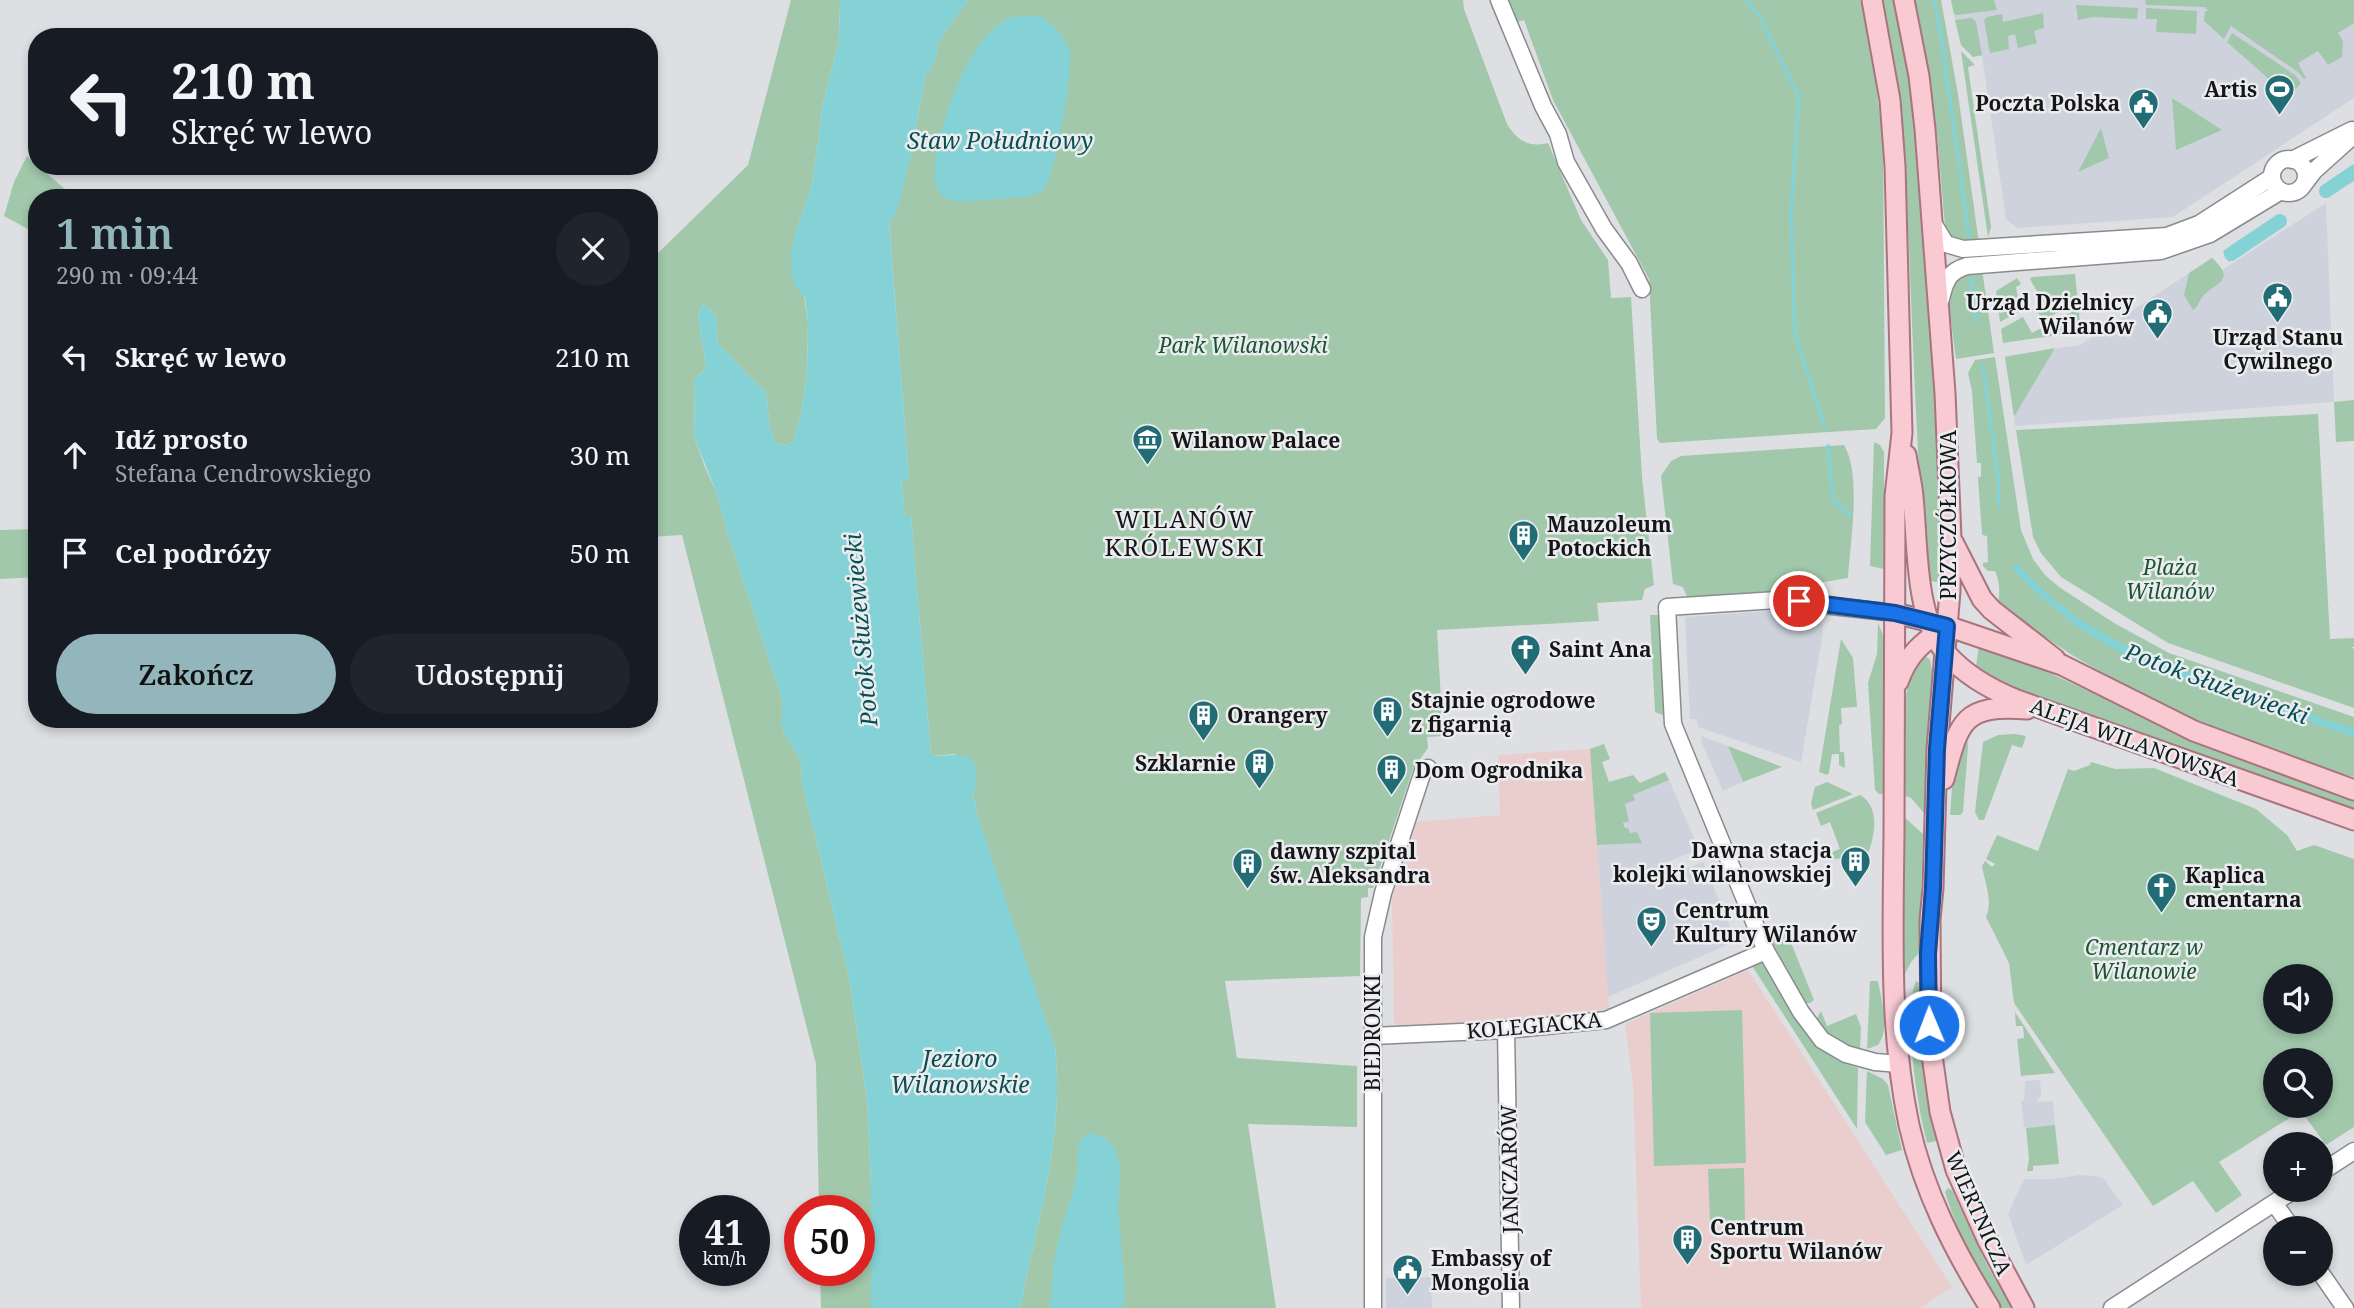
<!DOCTYPE html>
<html lang="pl">
<meta charset="utf-8">
<style>
body{margin:0;font-family:"Noto Serif",serif;background:#20242c;color:#f1f3f6;height:100vh;display:flex;flex-direction:column;font-size:26px;white-space:nowrap}
*{box-sizing:border-box;margin:0}
p{font-size:23px;color:#9ea1a6}
.icon{flex:none;width:38px;height:38px;fill:none;stroke:currentColor;stroke-width:2;stroke-linecap:round;stroke-linejoin:round}
.map{position:relative;flex:1;overflow:hidden}
.side{position:absolute;left:28px;top:189px;width:630px;height:539px;display:flex;flex-direction:column;background:#171b24;border-radius:28px;box-shadow:0 4px 10px #0003}
.side>*{flex:none}
.banner{position:absolute;left:28px;top:28px;width:630px;height:147px;border-radius:28px;box-shadow:0 4px 10px #0003;background:#171b24;color:#f1f3f6;overflow:hidden}
.fabs{position:absolute;left:2263px;top:964px;display:grid;gap:14px}
.fabs a{display:grid;place-items:center;width:70px;height:70px;border-radius:50%;background:#171b24;box-shadow:0 4px 10px #0003;font-size:35px}
.speed{position:absolute;left:679px;top:1195px;display:flex;gap:14px;font-size:35px;font-weight:700;text-align:center}
.speed>*{display:grid;place-content:center;width:91px;height:91px;border-radius:50%;background:#171b24;box-shadow:0 4px 10px #0003;line-height:1}
.speed small{font-size:18px;font-weight:400}
.speed .limit{border:10px solid #d22;background:#fff;color:#111}
.pin{position:absolute;display:grid;place-items:center;width:60px;height:60px;color:#fff;margin:-30px;border:4px solid #fff;border-radius:50%;box-shadow:0 2px 7px #0007}
.me{position:absolute;width:77px;margin:-38px;rotate:359deg;stroke-linejoin:round;filter:drop-shadow(0 0 5px #0008)}
.turn{display:flex;align-items:center;gap:24px;height:147px;padding:0 28px;font-size:32px}
.turn .icon{width:91px;height:91px;stroke-width:2.5}
.turn b{display:block;font-size:49px;line-height:60px}
.round{display:grid;place-items:center;flex:none;width:74px;height:74px;border-radius:37px;background:#20242c}
.overview{display:flex;align-items:center;justify-content:space-between;height:119px;padding:0 28px}
h1{font-size:42px;font-weight:600;line-height:52px;color:#93b6bc}
.cta{display:flex;gap:14px;margin-top:auto;padding:14px 28px}
.cta a{flex:1;height:80px;border-radius:42px;background:#93b6bc;color:#111;font-size:28px;font-weight:600;line-height:80px;text-align:center}
.cta a+a{background:#20242c;color:#f1f3f6}
ul{padding:0;list-style:none}
li{display:flex;align-items:center;gap:21px;height:98px;padding:0 28px}
li div{flex:1}
li b{display:block;font-size:26px}
li em{font-style:normal}
.map>svg:first-child{display:block}
</style>
<div class="map">
<svg width="2354" height="1308" viewBox="0 0 2354 1308">
<rect width="100%" height="100%" fill="#dedfe2"/>
<path fill="#ced2dc" d="M1951,0h403v98l-181,119 -156,11 -11,-9 -24,-163 -9,1 -12,-12z
M2326,203l8,199 -319,24 -10,-70 75,-11 132,-87 10,12z
M1793,609l7,4 1,12 21,-2 1,9 -22,130 -103,-35 -1,-8h-7l-5,-102z
M1701,736l27,10 15,36 -20,9 -21,-48z
M1669,780l30,69 -37,15 3,14 38,-16 33,79 -128,56 -11,-152 45,-2 -16,-14 -3,-6 5,-8 -3,-11 8,-9z
M2040,1080l1,15 -5,7 17,-1 2,24 -29,3 -2,-2 -3,-25h3l1,-20z
M2080,1175l16,1 8,3 19,26 -97,60 -18,-51 16,-35h29z
M1431,1277l1,31h-46v-30z"/>
<path fill="#e9cecd" d="M1590,749l19,260 -101,12 -110,5 -4,-3 -2,-124 22,-77 86,-7 -2,-60z
M1748,970l204,317 -32,21h-279l-8,-223 -8,-61z"/>
<path fill="#a1c8ab" fill-rule="evenodd" d="M791,0h49l-1,40 -16,64 -11,81 -17,49 13,89 -1,49 -6,43 -8,26 -6,5 -11,-3 -6,-14 -4,-36 -48,-49 -2,-29 -13,-11 -5,10 8,54 -11,11 -1,58 11,30 11,24 11,40 55,168v30l19,32 1,20 47,196 18,122 4,85v124h-50l-1,-37 39,-1v-59h-40l-3,-147 -134,-529 -33,2v-275l99,-97z
M968,0h495l1,9 43,115c10,16 21,24 41,19l33,77 27,40 3,38 20,-1 11,180 12,108 -9,4 -3,11 -45,3 2,18 -162,9 6,106 -16,1 1,11 -15,21 -40,119h-5v9l-7,1 -1,78 -135,5 12,77 120,8v61l-109,-3 28,184h-256c17,-86 45,-172 35,-261l-43,-125 -35,-109 -4,-21 -18,-38 -24,2 -20,-239h-6l-4,-36 8,-1 -20,-260 22,-64 14,-79 9,-14 5,-22z
M1505,0h355l9,27 14,114 2,277 -9,11 -216,14 -3,-4 -8,-160 -96,-179 -29,-80 -10,3z
M1882,0h15l21,124 20,294 2,165 -13,-3 -2,-13c-7,-98 -11,-195 -15,-293 -4,-92 -5,-184 -28,-274z
M1914,0h27l17,94 21,149 -9,1 -19,-6 -6,-11 -8,-93z
M1951,0h43l3,10 -40,5 -3,-1z
M2145,0h209v23l-16,10 5,8 -1,16 -14,8 -10,-14 -20,12 8,15 -2,1 -6,-7 -67,-46 -7,13 -20,-18 1,-10h3l-3,-4 -59,-2z
M2076,5l62,3 -1,11 -44,-2 -15,3z
M2146,8l51,3 -1,23 -40,-2 1,-13h-11z
M2043,13l1,15 -10,3 3,12 -19,5 -3,-14 -7,2 1,13 -19,4 -6,-33 3,-3 15,-3 1,8z
M1972,18l4,4 6,33 -9,2 -12,-12 -6,-25z
M2232,33l63,42 6,8 -12,14 -62,-55z
M1961,51l14,14 -7,2 23,160 -3,10z
M2172,98l50,32 -46,20z
M2101,128l8,30 -31,14z
M27,156l48,42h-38v36l-33,-18 10,-34z
M2354,164v17l-29,17 -3,-3 1,-9z
M2277,215l8,11 -56,36 -6,-11z
M2212,258c25,23 4,24 -9,38 -5,6 -4,10 -10,14l-9,-15 5,-22z
M1982,269l12,84 -38,6 -8,-61 2,-12 13,-14z
M2075,274l3,30h-6l-29,17 -7,-12 8,-5 -14,-25 2,-2z
M2017,278l4,6 -5,3 4,24 -20,11 -4,-31z
M2079,308l1,21 -7,4 -70,10 -2,-14 22,-12 9,16z
M2055,348l-40,67 -1,1 -9,-59z
M1995,357l26,173 12,29 12,16 14,12 55,36 55,30 185,64v60l-27,-7 -139,-52 -53,-26 -63,-37 -62,-41 -12,-10c2,-12 2,-22 -3,-33h-7l-5,-5v-3l5,-1 -1,-26 -5,-1 -4,-58h3v-14h-4l-5,-72 -4,-18 7,-13z
M2354,400v41l-18,1 -2,-40z
M2318,414l12,225 24,-1v9h-3l3,2v59l-186,-65 -107,-66 -20,-24 -8,-16 -17,-107z
M1874,442l6,3 4,7v117l-14,-3z
M1844,445c18,30 6,97 4,133l-78,13 -83,6 -4,-10 -10,-3 -12,-108 10,-15 10,-5z
M37,529v48l-37,2v-49z
M1650,615h10l5,101 -10,-4z
M1878,623l6,14v157h-5l-4,-4 -7,-107 9,-29z
M1841,639l12,19 4,49 -16,1 1,16 -3,1 1,27h4l1,16 -6,-3v-11h-7l-3,19 -2,2 -8,-3z
M1979,644l31,11 200,92 144,51v15l-355,-129 -23,-17z
M1926,656l4,4 3,17 -9,136 -13,-15 -8,-3c1,-34 -8,-119 23,-139z
M1966,732l2,15 -5,65 -3,3h-10l3,-41z
M2015,734l11,2 -4,12 -10,-3 -28,75h-5l-4,-8 8,-70 15,-7z
M1604,744l6,15 -8,3 7,20 24,-7 7,8 25,-11 4,8 -36,15 2,5 -10,4 4,17 -6,2 2,5h3l2,5 7,-1 5,11 -45,2 -7,-96z
M1728,746l54,21 -39,15z
M2091,762l24,7 39,-1 102,41 31,26 10,16 17,-6 40,14v268l-28,18 -25,-34 -82,51 23,33 -26,18 -23,-32 -40,25 -139,-203 -5,-40 -23,-46c7,-17 -1,-33 -4,-51l3,-5 7,6 3,-3 -9,-5 11,-24 41,16 30,-82 6,2 16,-6zM2275,976h45v46h-45zM2320,1060v46h-45v-46z
M1827,782l26,12 -40,16 -2,-7 4,-16z
M1860,795c21,12 15,43 6,63l-38,1 -1,-5 13,-5 -10,-27 -9,4 -5,-13z
M1904,817l19,17 -4,119 -8,9 -7,14z
M1784,925l30,75 -4,3h-6l-37,-71z
M1760,962c11,5 16,21 21,31 18,33 40,63 77,75l-1,61 -106,-165z
M1870,981h8c3,19 13,46 0,64l-11,4z
M1916,981l3,2c1,54 5,105 18,158l-10,2c-10,-41 -16,-81 -16,-124 1,-12 0,-27 5,-38z
M1742,1010l4,153 -92,3 -4,-153z
M1821,1011l6,15 29,-12 5,13 -1,22c-16,-5 -38,-14 -43,-31z
M2015,1012l40,61 -34,3 -4,-37 7,-1 -1,-12h-7z
M1867,1071l16,8 5,6 14,65 -16,5 -21,-33z
M2055,1125l4,39 -26,2v5h-6l2,-12 -3,-31z
M1744,1168l1,52 -35,1 -2,-52z
M1948,1188l4,2 35,75 26,43h-12c-24,-37 -43,-73 -56,-116z"/>
<path fill="#84d2d5" d="M840,0h128l-29,41 -5,23 -9,13 -14,79 -11,44 -7,20 -4,1 20,259 -8,2 4,34h6l20,240c14,0 30,-4 43,4l3,26 -4,6 4,21 78,234c10,89 -18,175 -35,261h-149v-124l-4,-85 -18,-122 -47,-196 -1,-20 -19,-32v-30l-55,-168 -11,-40 -22,-54 1,-58 11,-11 -8,-54 5,-10 13,11 2,29 48,49 4,36 6,14 11,3 6,-5 8,-26 6,-43 1,-49 -3,-25 -13,-17 -1,-28 4,-19 17,-49 11,-81 16,-64z
M1040,16c12,8 27,21 30,37 3,20 -14,115 -24,133 -5,8 -15,11 -23,11 -19,1 -61,8 -76,2 -32,-14 8,-114 21,-136 7,-14 25,-38 39,-44 8,-4 24,-3 33,-3z
M2018,564c58,67 133,96 215,123 40,14 81,28 121,42v8l-217,-75 -58,-34 -45,-37 -22,-23z
M1087,1133l16,3 13,13 4,18 -2,41 7,80 -2,20h-73c1,-21 3,-46 8,-66 9,-33 22,-63 20,-98z"/>
<g fill="none" stroke-linecap="round" stroke-linejoin="round">
<path stroke="#84d2d5" stroke-width="3.5" d="M1746,0l13,15 40,82 -8,114 4,122 30,95
M1934,0l7,36 28,200
M1971,278l5,43
M1983,367l15,111 1,30
M1828,446l5,53 17,17"/>
<path stroke="#84d2d5" stroke-width="14" d="M2326,191l28,-19
M2231,254l49,-33"/>
<defs>
<path id="minor" d="M1499,0l44,106 15,28 8,28 38,67 25,34 13,26
M2272 176a17 17 0 1 1 34 0a17 17 0 1 1-34 0Z
M2292,160l60,-30
M2305,183l9,-12 40,-36
M1933,223l13,21 17,5 204,-13 32,-12 73,-47
M1941,299c4,-18 8,-28 26,-33l194,-15 49,-17 71,-43
M1895,613l-118,-13 -110,7 6,117 93,227 35,61 21,28 24,14 29,8 25,2
M1506,1030l5,278
M1372,1036l134,-6 100,-10 160,-69
M2320,1173l34,-22
M2274,1203l18,25
M2320,1272l25,36
M1373,1308v-371l10,-44 40,-122 5,-3
M2112,1308l182,-118"/>
<path id="major" d="M1872,0l18,100 5,66 7,267 -7,63c0,113 0,226 -1,339 -1,96 -5,195 15,290 15,67 45,125 81,183
M1904,0l15,76 6,53 20,264 6,145 -1,53 -13,158 -4,139 -3,32 1,128 9,64 16,58 32,71 36,67
M1906,455c2,14 6,28 7,42 5,46 1,119 33,156 18,21 46,37 71,47l337,120
M1953,542l29,57 10,11 63,49
M1895,613l52,13 115,39 132,66 160,59
M1898,682c10,-28 23,-39 48,-55
M1944,779c15,-57 18,-75 83,-70"/>
</defs>
<use href="#minor" stroke="#8a8b8e" stroke-width="19"/>
<use href="#major" stroke="#a8747e" stroke-width="23"/>
<use href="#minor" stroke="#fff" stroke-width="16"/>
<use href="#major" stroke="#facad3" stroke-width="19"/>
</g>
<g fill="none" stroke-linecap="round" stroke-linejoin="round">
<defs>
<path id="route" d="M1799,601l96,12 52,13 -10,123 -4,139 -5,66 1,71"/>
</defs>
<use href="#route" stroke="#114b97" stroke-width="18"/>
<use href="#route" stroke="#1a73e8" stroke-width="12"/>
</g>
<defs>
<symbol id="stadium-pin" viewBox="-11 -11 22 30"><path d="M0 17L-7.5 6A9.5 9.5 0 1 1 7.5 6Z" fill="#216c75" stroke="#ebecef"/><path d="M0-5a6.5 5 0 1 0 0 10a6.5 5 0 1 0 0-10ZM-3.5-1.8h7v3.6h-7Z" fill="#fff"/></symbol>
<symbol id="civic-pin" viewBox="-11 -11 22 30"><path d="M0 17L-7.5 6A9.5 9.5 0 1 1 7.5 6Z" fill="#216c75" stroke="#ebecef"/><path d="M-.6-6.5H3V-4.5H.6V-3L4-1V1h2V6H-6V1h2V-1L-.6-3ZM-1.2 2.5V6h2.4V2.5Z" fill="#fff"/></symbol>
<symbol id="museum-pin" viewBox="-11 -11 22 30"><path d="M0 17L-7.5 6A9.5 9.5 0 1 1 7.5 6Z" fill="#216c75" stroke="#ebecef"/><path d="M0-6L6-3V-2H-6V-3ZM-5-1h2V3h-2ZM-1-1h2V3h-2ZM3-1h2V3H3ZM-6 4H6V6H-6Z" fill="#fff"/></symbol>
<symbol id="building-pin" viewBox="-11 -11 22 30"><path d="M0 17L-7.5 6A9.5 9.5 0 1 1 7.5 6Z" fill="#216c75" stroke="#ebecef"/><path d="M-4-6H4V6H1V3H-1V6H-4ZM-2.5-4.3h1.7v1.8h-1.7ZM.8-4.3h1.7v1.8H.8ZM-2.5-1h1.7V.8h-1.7ZM.8-1h1.7V.8H.8Z" fill="#fff"/></symbol>
<symbol id="church-pin" viewBox="-11 -11 22 30"><path d="M0 17L-7.5 6A9.5 9.5 0 1 1 7.5 6Z" fill="#216c75" stroke="#ebecef"/><path d="M-1.2-6h2.4v3.5h3.3v2.4h-3.3V6h-2.4V-.1h-3.3v-2.4h3.3Z" fill="#fff"/></symbol>
<symbol id="theatre-pin" viewBox="-11 -11 22 30"><path d="M0 17L-7.5 6A9.5 9.5 0 1 1 7.5 6Z" fill="#216c75" stroke="#ebecef"/><path d="M-5-5.5Q0-4 5-5.5V0Q5 5 0 6Q-5 5-5 0ZM-3.3-2.5H-1v1.5H-3.3ZM1-2.5H3.3v1.5H1ZM-2.8 1Q0 5.5 2.8 1Z" fill="#fff"/></symbol>
</defs>
<g fill-rule="evenodd">
<use href="#stadium-pin" x="2262" y="72" width="35" height="47"/>
<use href="#civic-pin" x="2126" y="86" width="35" height="47"/>
<use href="#civic-pin" x="2260" y="280" width="35" height="47"/>
<use href="#civic-pin" x="2140" y="296" width="35" height="47"/>
<use href="#museum-pin" x="1130" y="422" width="35" height="47"/>
<use href="#building-pin" x="1506" y="518" width="35" height="47"/>
<use href="#church-pin" x="1508" y="632" width="35" height="47"/>
<use href="#building-pin" x="1370" y="694" width="35" height="47"/>
<use href="#building-pin" x="1186" y="698" width="35" height="47"/>
<use href="#building-pin" x="1242" y="746" width="35" height="47"/>
<use href="#building-pin" x="1374" y="752" width="35" height="47"/>
<use href="#building-pin" x="1838" y="844" width="35" height="47"/>
<use href="#building-pin" x="1230" y="846" width="35" height="47"/>
<use href="#church-pin" x="2144" y="870" width="35" height="47"/>
<use href="#theatre-pin" x="1634" y="904" width="35" height="47"/>
<use href="#building-pin" x="1670" y="1222" width="35" height="47"/>
<use href="#civic-pin" x="1390" y="1252" width="35" height="47"/>
</g>
<g text-anchor="middle" dominant-baseline="central" stroke-width="5" stroke-linejoin="round" paint-order="stroke">
<g font-size="21" font-weight="bold" fill="#161617" stroke="#ebecef" text-anchor="start">
<text x="2257" y="89" text-anchor="end">Artis</text>
<text x="2120" y="103" text-anchor="end">Poczta Polska</text>
<text x="2134" y="302" text-anchor="end">Urząd Dzielnicy<tspan x="2134" dy="24">Wilanów</tspan></text>
<text x="2278" y="337" text-anchor="middle">Urząd Stanu<tspan x="2278" dy="24">Cywilnego</tspan></text>
<text x="1171" y="440">Wilanow Palace</text>
<text x="1547" y="524">Mauzoleum<tspan x="1547" dy="24">Potockich</tspan></text>
<text x="1549" y="649">Saint Ana</text>
<text x="1411" y="700">Stajnie ogrodowe<tspan x="1411" dy="24">z figarnią</tspan></text>
<text x="1227" y="715">Orangery</text>
<text x="1236" y="763" text-anchor="end">Szklarnie</text>
<text x="1415" y="770">Dom Ogrodnika</text>
<text x="1832" y="850" text-anchor="end">Dawna stacja<tspan x="1832" dy="24">kolejki wilanowskiej</tspan></text>
<text x="1270" y="851">dawny szpital<tspan x="1270" dy="24">św. Aleksandra</tspan></text>
<text x="2185" y="875">Kaplica<tspan x="2185" dy="24">cmentarna</tspan></text>
<text x="1675" y="910">Centrum<tspan x="1675" dy="24">Kultury Wilanów</tspan></text>
<text x="1710" y="1227">Centrum<tspan x="1710" dy="24">Sportu Wilanów</tspan></text>
<text x="1431" y="1258">Embassy of<tspan x="1431" dy="24">Mongolia</tspan></text>
</g>
<g font-size="21" font-style="italic" fill="#1a5531" stroke="#ebecef">
<text x="1243" y="345">Park Wilanowski</text>
<text x="2170" y="567">Plaża<tspan x="2170" dy="24">Wilanów</tspan></text>
<text x="2144" y="947">Cmentarz w<tspan x="2144" dy="24">Wilanowie</tspan></text>
</g>
<g font-size="21" fill="#161617" stroke="#ebecef">
<text transform="translate(1948 515) rotate(-90)">PRZYCZÓŁKOWA</text>
<text transform="translate(2135 742) rotate(20)">ALEJA WILANOWSKA</text>
<text transform="translate(1534 1025) rotate(-5)">KOLEGIACKA</text>
<text transform="translate(1372 1033) rotate(-90)">BIEDRONKI</text>
<text transform="translate(1509 1169) rotate(-91)">JANCZARÓW</text>
<text transform="translate(1979 1213) rotate(66)">WIERTNICZA</text>
</g>
<g font-size="23" font-style="italic" fill="#064f52" stroke="#ebecef">
<text x="1000" y="140">Staw Południowy</text>
<text transform="translate(860 630) rotate(-95)">Potok Służewiecki</text>
<text transform="translate(2217 683) rotate(20)">Potok Służewiecki</text>
<text x="960" y="1058">Jezioro<tspan x="960" dy="26">Wilanowskie</tspan></text>
</g>
<g font-size="24" letter-spacing="2" fill="#161617" stroke="#ebecef">
<text x="1185" y="518">WILANÓW<tspan x="1185" dy="28">KRÓLEWSKI</tspan></text>
</g>
</g>
</svg>
<div class="fabs">
<a><svg class="icon" aria-label="sound" viewBox="0 0 24 24"><path d="M4 9h4l5-4v14l-5-4H4zM17 9q2 3 0 6"/></svg></a>
<a><svg class="icon" aria-label="search" viewBox="0 0 24 24"><circle cx="10" cy="10" r="6"/><path d="M15 15l6 6"/></svg></a>
<a>+</a>
<a>−</a>
</div>
<div class="speed"><div>41<small>km/h</small></div><div class="limit">50</div></div>
<div class="pin" style="left:1799px;top:601px;background:#d93025"><svg class="icon" aria-label="arrive" viewBox="0 0 24 24"><path d="M6 21V4h12l-3 4 3 4H6"/></svg></div>
<svg class="me" style="left:1929px;top:1025px" viewBox="-20 -20 40 40"><circle r="17" fill="#1a73e8" stroke="#fff" stroke-width="3"/><path d="M0-11L8 9 0 5-8 9z" fill="#fff"/></svg>
<div class="banner">
<div class="turn"><svg class="icon" aria-label="left" viewBox="0 0 24 24"><path d="M17 20v-9H6M10 6l-5 5 5 5"/></svg><div><b>210 m</b>Skręć w lewo</div></div>
</div>
<section class="side">
<div class="overview"><div><h1>1 min</h1><p>290 m · 09:44</p></div><a class="round"><svg class="icon" aria-label="close" viewBox="0 0 24 24"><path d="M6 6l12 12M18 6L6 18"/></svg></a></div>
<ul>
<li><svg class="icon" aria-label="left" viewBox="0 0 24 24"><path d="M17 20v-9H6M10 6l-5 5 5 5"/></svg><div><b>Skręć w lewo</b></div><em>210 m</em></li>
<li><svg class="icon" aria-label="ahead" viewBox="0 0 24 24"><path d="M12 20V5M6 11l6-6 6 6"/></svg><div><b>Idź prosto</b><p>Stefana Cendrowskiego</p></div><em>30 m</em></li>
<li><svg class="icon" aria-label="arrive" viewBox="0 0 24 24"><path d="M6 21V4h12l-3 4 3 4H6"/></svg><div><b>Cel podróży</b></div><em>50 m</em></li>
</ul>
<div class="cta"><a>Zakończ</a><a>Udostępnij</a></div>
</section>
</div>
